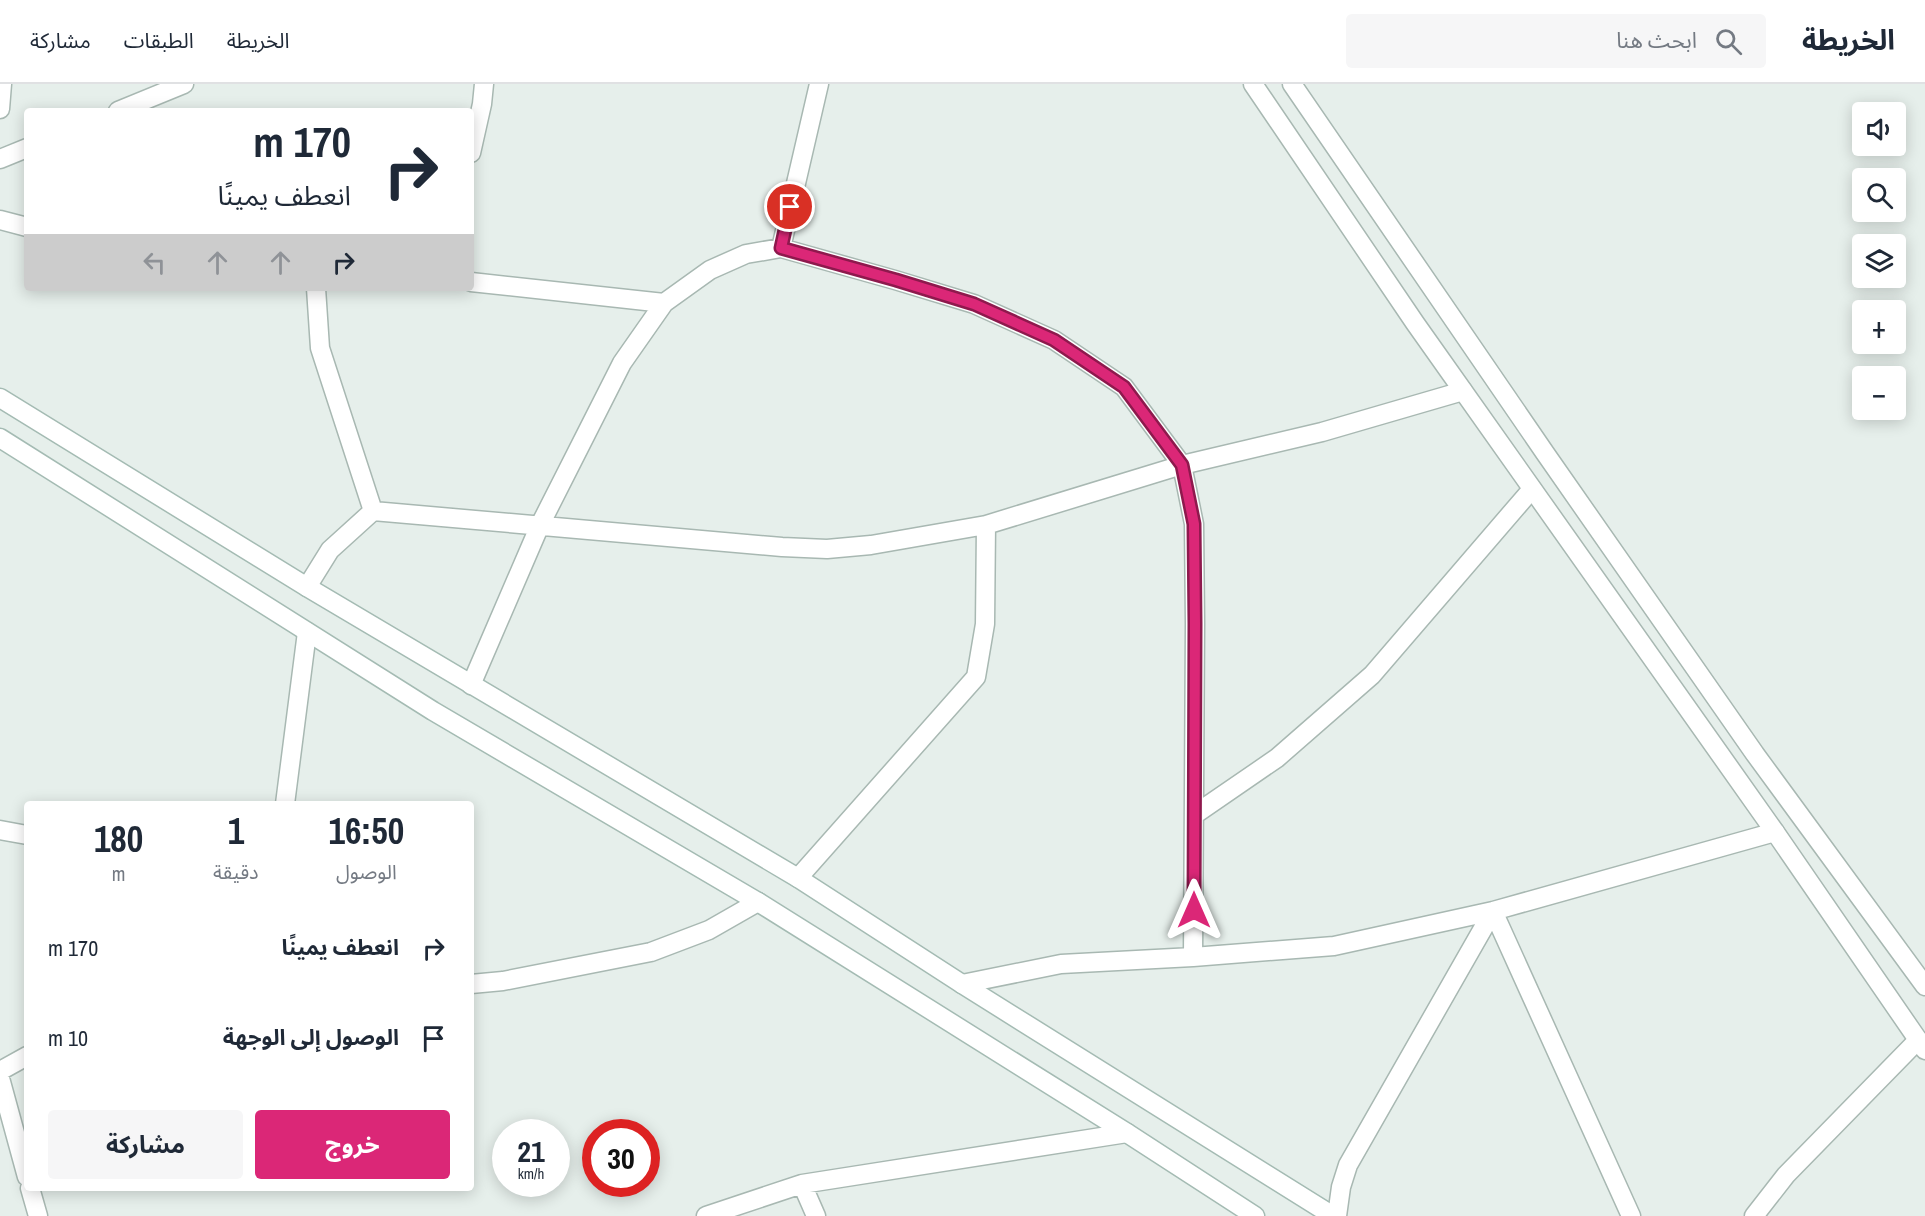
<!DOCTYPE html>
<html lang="ar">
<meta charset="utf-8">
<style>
body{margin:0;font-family:"Archivo Narrow","Noto Sans Arabic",sans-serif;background:#f6f6f7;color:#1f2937;direction:rtl;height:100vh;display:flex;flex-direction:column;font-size:22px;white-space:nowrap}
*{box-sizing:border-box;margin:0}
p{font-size:20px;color:#747a83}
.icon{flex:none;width:33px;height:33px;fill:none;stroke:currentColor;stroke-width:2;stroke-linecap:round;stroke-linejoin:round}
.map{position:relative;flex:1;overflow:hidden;direction:ltr}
.panel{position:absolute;left:24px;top:717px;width:450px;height:390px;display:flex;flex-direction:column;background:#fff;border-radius:6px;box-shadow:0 3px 15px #0003;direction:rtl}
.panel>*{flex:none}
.banner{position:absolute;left:24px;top:24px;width:450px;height:183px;border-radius:6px;box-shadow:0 3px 15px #0003;direction:rtl;background:#fff;color:#1f2937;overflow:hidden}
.tools{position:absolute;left:1852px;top:18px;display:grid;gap:12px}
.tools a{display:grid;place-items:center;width:54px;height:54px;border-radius:6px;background:#fff;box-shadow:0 3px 15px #0003;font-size:30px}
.speed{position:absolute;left:492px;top:1035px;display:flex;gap:12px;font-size:30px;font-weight:700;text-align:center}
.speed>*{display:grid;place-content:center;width:78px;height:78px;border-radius:50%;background:#fff;box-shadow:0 3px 15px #0003;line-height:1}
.speed small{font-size:15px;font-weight:400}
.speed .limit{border:9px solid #d22;background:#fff;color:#111}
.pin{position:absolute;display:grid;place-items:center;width:51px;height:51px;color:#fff;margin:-26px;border:3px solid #fff;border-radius:50%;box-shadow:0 2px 6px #0007}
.me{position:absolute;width:66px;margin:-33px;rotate:0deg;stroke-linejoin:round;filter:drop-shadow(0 0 4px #0008)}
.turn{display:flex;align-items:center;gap:21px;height:126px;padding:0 24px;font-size:27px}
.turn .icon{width:78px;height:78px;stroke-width:2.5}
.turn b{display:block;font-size:42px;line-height:51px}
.lanes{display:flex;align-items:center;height:57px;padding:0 24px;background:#0003;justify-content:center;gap:30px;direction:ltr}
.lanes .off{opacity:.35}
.eta{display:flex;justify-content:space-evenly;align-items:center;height:102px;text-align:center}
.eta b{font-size:36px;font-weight:700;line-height:42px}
.primary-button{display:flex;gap:12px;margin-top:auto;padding:12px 24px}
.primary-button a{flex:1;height:69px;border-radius:6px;background:#db2777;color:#fff;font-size:24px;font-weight:700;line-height:69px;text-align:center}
.primary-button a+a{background:#f6f6f7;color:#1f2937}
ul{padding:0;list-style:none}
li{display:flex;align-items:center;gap:18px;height:90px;padding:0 24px}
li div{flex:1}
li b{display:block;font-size:22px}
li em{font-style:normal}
header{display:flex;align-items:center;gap:36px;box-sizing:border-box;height:84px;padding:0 30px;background:#fff;border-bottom:2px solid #e0e1e3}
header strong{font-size:28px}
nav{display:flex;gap:33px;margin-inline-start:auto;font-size:21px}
.search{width:420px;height:54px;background:#f6f6f7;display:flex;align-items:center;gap:15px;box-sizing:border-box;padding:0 21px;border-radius:6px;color:#747a83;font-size:22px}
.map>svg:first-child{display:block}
</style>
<header>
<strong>الخريطة</strong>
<div class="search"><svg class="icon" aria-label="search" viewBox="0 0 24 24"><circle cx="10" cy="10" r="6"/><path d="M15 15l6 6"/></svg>ابحث هنا</div>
<nav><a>الخريطة</a><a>الطبقات</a><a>مشاركة</a></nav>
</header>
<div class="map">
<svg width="1925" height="1132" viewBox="0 0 1925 1132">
<rect width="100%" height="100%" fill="#e6efeb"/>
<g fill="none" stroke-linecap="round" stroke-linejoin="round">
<defs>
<path id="minor" d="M0,25l2,-25
M118,27l66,-27
M471,69l11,-49 2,-20
M0,75l27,-11
M0,136l27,7
M781,164l38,-164
M471,198l193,21
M316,204l4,60 53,163
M307,503l23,-37 43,-39 409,36 45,2 44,-4 115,-20 196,-60 140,-33 141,-41
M471,601l69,-160 40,-79 42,-83 42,-60 46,-33 36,-16 35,-6 114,32 79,24 80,36 70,47 58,78 12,59 1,100 -2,333
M285,720l22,-172
M1194,731l83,-57 95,-83 160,-186
M0,746l27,5
M798,794l178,-201 9,-53 1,-99
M1493,827l138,305
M471,900l32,-3 148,-29 58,-22 49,-28
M962,900l99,-20 132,-7 141,-11 159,-35 282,-79
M0,987l27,-15
M0,994l27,99
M802,1100l14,32
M30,1104l8,28
M706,1132l96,-32 325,-51
M1337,1132l4,-29 7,-22 145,-254
M1754,1132l32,-41 132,-135"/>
<path id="tertiary" d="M1253,0l162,239 360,509 150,218
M1292,0l253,369 210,301 170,232"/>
<path id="secondary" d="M0,314l307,189 491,291 164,106 371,232
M0,354l433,273 325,191 369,231 128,83"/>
</defs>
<use href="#minor" stroke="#a8b8b2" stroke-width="21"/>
<use href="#tertiary" stroke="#a8b8b2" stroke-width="21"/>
<use href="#secondary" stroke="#a4bbb3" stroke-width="21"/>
<use href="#minor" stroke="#fff" stroke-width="18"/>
<use href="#tertiary" stroke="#fff" stroke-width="18"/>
<use href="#secondary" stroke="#fff" stroke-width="18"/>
</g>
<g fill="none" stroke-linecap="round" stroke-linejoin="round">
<defs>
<path id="route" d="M790,123l-9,41 115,32 78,24 80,36 70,47 58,78 12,59 1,100 -1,286"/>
</defs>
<use href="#route" stroke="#8e194d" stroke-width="15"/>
<use href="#route" stroke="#db2777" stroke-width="10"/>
</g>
</svg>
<div class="tools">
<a><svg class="icon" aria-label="sound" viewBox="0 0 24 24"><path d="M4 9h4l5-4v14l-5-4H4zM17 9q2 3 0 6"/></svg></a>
<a><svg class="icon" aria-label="search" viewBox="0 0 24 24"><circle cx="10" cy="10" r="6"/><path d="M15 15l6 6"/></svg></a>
<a><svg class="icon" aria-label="layers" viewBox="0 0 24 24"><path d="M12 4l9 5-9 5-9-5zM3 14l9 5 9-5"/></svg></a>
<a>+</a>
<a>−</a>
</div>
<div class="speed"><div>21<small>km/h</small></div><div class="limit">30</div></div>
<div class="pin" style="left:790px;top:123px;background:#d93025"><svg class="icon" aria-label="arrive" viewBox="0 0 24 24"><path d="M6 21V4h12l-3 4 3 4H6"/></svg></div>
<svg class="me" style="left:1194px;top:826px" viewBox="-20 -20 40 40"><path d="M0-17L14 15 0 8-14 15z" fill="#db2777" stroke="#fff" stroke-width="4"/></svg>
<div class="banner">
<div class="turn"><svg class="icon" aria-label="right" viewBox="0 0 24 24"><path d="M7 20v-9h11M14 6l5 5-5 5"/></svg><div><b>170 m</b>انعطف يمينًا</div></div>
<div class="lanes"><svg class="icon off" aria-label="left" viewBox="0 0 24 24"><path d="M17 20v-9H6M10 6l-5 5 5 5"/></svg><svg class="icon off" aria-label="ahead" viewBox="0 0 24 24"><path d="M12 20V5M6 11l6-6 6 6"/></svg><svg class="icon off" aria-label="ahead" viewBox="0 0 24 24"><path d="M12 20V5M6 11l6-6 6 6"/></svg><svg class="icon" aria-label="right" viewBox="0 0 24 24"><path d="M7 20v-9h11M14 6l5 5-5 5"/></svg></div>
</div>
<section class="panel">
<div class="eta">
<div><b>16:50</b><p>الوصول</p></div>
<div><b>1</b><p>دقيقة</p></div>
<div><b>180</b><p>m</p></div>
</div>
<ul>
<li><svg class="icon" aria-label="right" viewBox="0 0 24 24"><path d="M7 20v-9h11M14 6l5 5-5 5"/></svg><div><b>انعطف يمينًا</b></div><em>170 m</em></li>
<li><svg class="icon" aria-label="arrive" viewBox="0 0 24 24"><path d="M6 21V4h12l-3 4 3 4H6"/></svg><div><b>الوصول إلى الوجهة</b></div><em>10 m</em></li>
</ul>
<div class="primary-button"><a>خروج</a><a>مشاركة</a></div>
</section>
</div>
